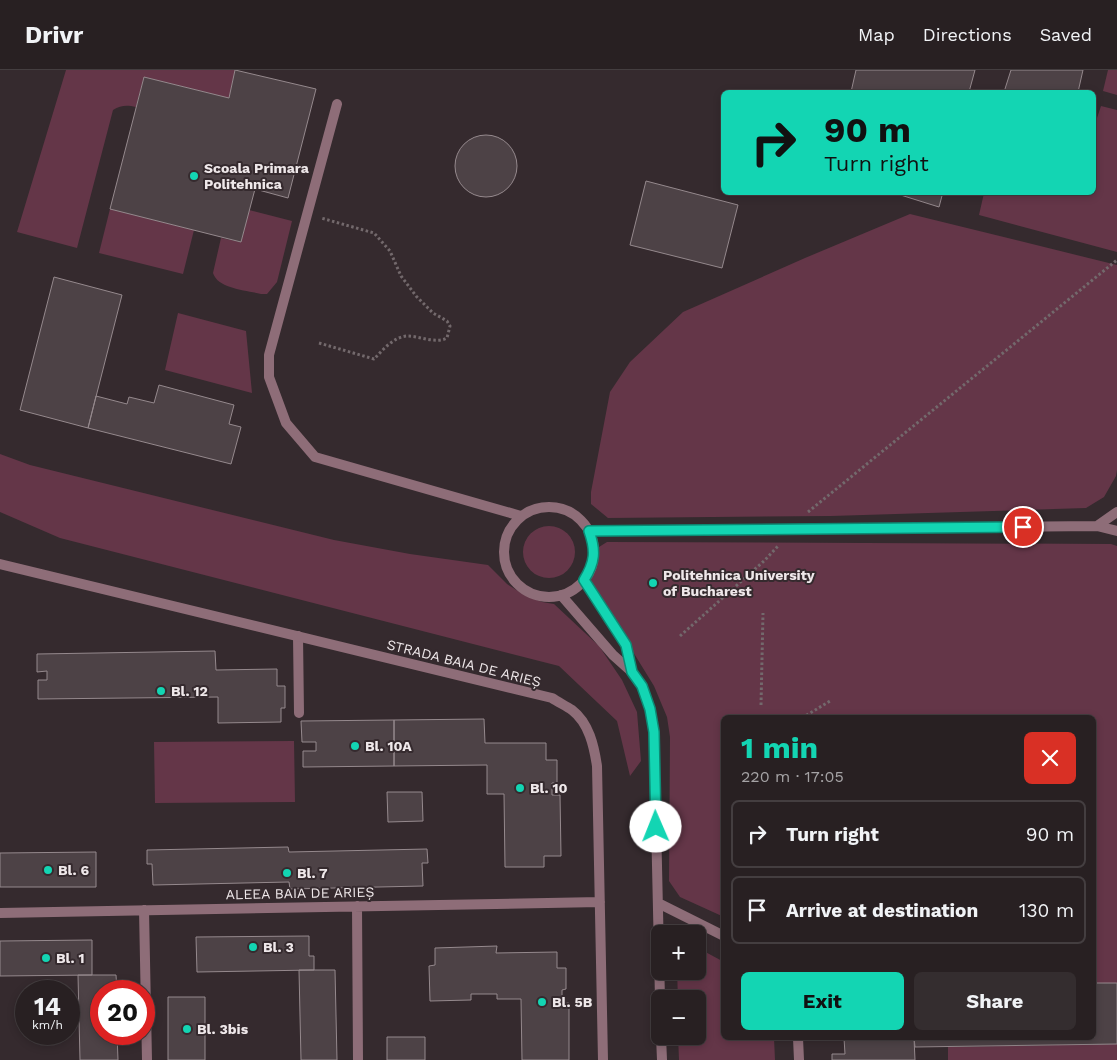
<!DOCTYPE html>
<meta charset="utf-8">
<style>
body{margin:0;font-family:"Work Sans",sans-serif;background:#342d2f;color:#f1f3f6;height:100vh;display:flex;flex-direction:column;font-size:19px;white-space:nowrap}
*{box-sizing:border-box;margin:0}
p{font-size:16px;color:#a5a3a5}
.icon{flex:none;width:28px;height:28px;fill:none;stroke:currentColor;stroke-width:2;stroke-linecap:round;stroke-linejoin:round}
.map{position:relative;flex:1;overflow:hidden}
.sheet{position:absolute;left:721px;top:645px;width:375px;height:325px;display:flex;flex-direction:column;background:#282022;border-radius:8px;box-shadow:0 2px 8px #0003,0 0 0 1px #443e40}
.sheet>*{flex:none}
.top-card{position:absolute;left:721px;top:20px;width:375px;height:105px;border-radius:8px;box-shadow:0 2px 8px #0003,0 0 0 1px #443e40;background:#13d5b3;color:#111;overflow:hidden}
.tools{position:absolute;left:651px;top:855px;display:grid;gap:10px}
.tools a{display:grid;place-items:center;width:55px;height:55px;border-radius:8px;background:#282022;box-shadow:0 2px 8px #0003,0 0 0 1px #443e40;font-size:25px}
.speed{position:absolute;left:15px;top:910px;display:flex;gap:10px;font-size:25px;font-weight:700;text-align:center}
.speed>*{display:grid;place-content:center;width:65px;height:65px;border-radius:50%;background:#282022;box-shadow:0 2px 8px #0003,0 0 0 1px #443e40;line-height:1}
.speed small{font-size:12px;font-weight:400}
.speed .limit{border:8px solid #d22;background:#fff;color:#111}
.pin{position:absolute;display:grid;place-items:center;width:42px;height:42px;color:#fff;margin:-21px;border:2px solid #fff;border-radius:50%;box-shadow:0 1px 5px #0007}
.me{position:absolute;width:55px;margin:-28px;rotate:359deg;stroke-linejoin:round;filter:drop-shadow(0 0 4px #0008)}
.turn{display:flex;align-items:center;gap:18px;height:105px;padding:0 20px;font-size:22px}
.turn .icon{width:65px;height:65px;stroke-width:2.5}
.turn b{display:block;font-size:35px;line-height:42px}
.round{display:grid;place-items:center;flex:none;width:52px;height:52px;border-radius:8px;background:#342d2f}
.summary{display:flex;align-items:center;justify-content:space-between;height:85px;padding:0 20px}
h1{font-size:30px;font-weight:700;line-height:38px;color:#13d5b3}
.button{display:flex;gap:10px;margin-top:auto;padding:10px 20px}
.button a{flex:1;height:58px;border-radius:8px;background:#13d5b3;color:#111;font-size:20px;font-weight:700;line-height:58px;text-align:center}
.button a+a{background:#342d2f;color:#f1f3f6}
ul{padding:0;list-style:none}
li{display:flex;align-items:center;gap:15px;height:68px;margin:0 10px 8px;padding:0 10px;border:2px solid #443e40;border-radius:8px}
li div{flex:1}
li b{display:block;font-size:19px}
li em{font-style:normal}
header{display:flex;align-items:center;gap:30px;box-sizing:border-box;height:70px;padding:0 25px;background:#282022;border-bottom:1px solid #443e40}
header strong{font-size:24px}
nav{display:flex;gap:28px;margin-inline-start:auto;font-size:18px}
.map>svg:first-child{display:block}
</style>
<header>
<strong>Drivr</strong>
<nav><a>Map</a><a>Directions</a><a>Saved</a></nav>
</header>
<div class="map">
<svg width="1117" height="990" viewBox="0 0 1117 990">
<rect width="100%" height="100%" fill="#352a2e"/>
<path fill="#643648" d="M66,0h169l-6,28 -85,-21 -8,30c-9,-2 -15,-2 -23,3l-36,138 -60,-16z
M1108,0h9v25l-14,-4z
M1101,36l16,4v142l-138,-37 5,-22 110,-1v-65z
M110,139l84,21 -11,44 -84,-21z
M249,140l43,11 -15,61 -10,12h-6c-15,-4 -43,-5 -48,-21l8,-35 20,4z
M910,144l207,51v205l-1,6 -12,21 -18,11 -255,8 -223,2 -17,-14v-12l19,-100 20,-30 53,-50 122,-54z
M178,243l68,18 6,62 -87,-23z
M0,384l30,11 304,75 76,14 78,11 19,19 19,12 16,6 12,2 45,42 23,34 15,32 4,49 -11,15 -13,-55 -58,-55 -499,-128 -60,-26z
M523 482a26 26 0 1 1 52 0a26 26 0 1 1-52 0Z
M607,472l504,2 6,2v437h-23v-265h-370v199l-44,-20 -11,-16 1,-144 -3,-20 -13,-31 -64,-104 9,-23v-12z
M294,671l1,61 -140,1 -1,-61z
M698,878l26,14v76h50l1,22h-96l-1,-24h20v-37h-20l-1,-28h21z
M1117,974v16h-169v-13z"/>
<path fill="#4d4246" stroke="#95898d" d="M235,0l81,19 -28,109 -33,-9 -14,53 -131,-33 34,-132 85,21z
M856,0h119l-6,22h-118z
M1011,0h72l-5,22h-74z
M455 96a31 31 0 1 1 62 0a31 31 0 1 1-62 0Z
M646,111l92,24 -16,63 -92,-23z
M891,122h52l-4,15z
M54,207l68,18 -34,133 -68,-18z
M159,315l75,20 -5,19 12,3 -10,37 -143,-36 8,-32 31,8 2,-7 25,6z
M215,581l1,19 61,-1v17h8v22h-4v14l-63,1v-26l-180,2v-19h9v-9l-10,1v-18z
M484,649l1,24h61v17h11v23h-5v12h8l1,61h-17v11h-39l-1,-73h-17v-29l-93,1v-46z
M394,650v46l-91,1v-16h13v-9h-14l-1,-21z
M387,722h35l1,29 -35,1z
M288,777l1,5 138,-3 1,14h-6l1,23 -133,3 -1,-7 -136,3 -1,-21h-5v-14z
M96,782v35h-96v-34z
M309,866v20h5v14l-117,2 -1,-35z
M92,870v35l-92,1v-35z
M497,876l-1,7 61,-1v16h9v21l-4,1v13h7v57h-47l-1,-61h-24v-5h-26v6l-41,1 -1,-35 6,-1v-17z
M299,900h36l2,90h-36z
M78,905h38l1,16h-16v43h16l1,26h-38z
M1094,913h23v61l-202,3 -1,-9h180z
M168,927h37v63h-37z
M387,967h38v23h-38z
M844,968h70l1,22h-83v-6h13z"/>
<g fill="none" stroke-linecap="round" stroke-linejoin="round">
<path stroke="#73696c" stroke-width="3" stroke-dasharray="2.5 2.5" stroke-linecap="butt" d="M319,273l55,16c9,-9 19,-22 33,-23 13,0 28,8 40,2l3,-12 -3,-5 -14,-8 -17,-17 -15,-20 -11,-25 -16,-18 -53,-15
M808,442l309,-252
M680,566l84,-75 15,-16
M761,635l2,-92
M802,648l28,-17"/>
<path stroke="#8e6d78" stroke-width="10" d="M337,34l-68,251v22l17,46 29,34 206,59
M504 482a45 45 0 1 1 90 0a45 45 0 1 1-90 0Z
M1117,442l-20,14 20,5
M589,461l508,-5
M584,510l42,65 6,27
M561,525l52,60 19,17 10,14 8,23 4,23 6,267
M298,566l1,77
M658,833l66,33
M661,966l1,24
M798,968l1,22"/>
<path stroke="#8e6d78" stroke-width="10" d="M0,494l552,134c6,4 14,8 20,12 17,13 22,36 25,56l6,294
M357,836l1,154
M144,840l3,150
M0,843l600,-11"/>
</g>
<g fill="none" stroke-linecap="round" stroke-linejoin="round">
<defs>
<path id="route" d="M656,757l-2,-95 -4,-23 -8,-23 -10,-14 -6,-27 -42,-65c11,-18 12,-29 5,-49l434,-4"/>
</defs>
<use href="#route" stroke="#0c8a74" stroke-width="12"/>
<use href="#route" stroke="#13d5b3" stroke-width="9"/>
</g>
<g fill="#13d5b3" stroke="#352a2e" stroke-width="2">
<circle cx="194" cy="106" r="5"/>
<circle cx="653" cy="513" r="5"/>
<circle cx="161" cy="621" r="5"/>
<circle cx="355" cy="676" r="5"/>
<circle cx="520" cy="718" r="5"/>
<circle cx="48" cy="800" r="5"/>
<circle cx="287" cy="803" r="5"/>
<circle cx="253" cy="877" r="5"/>
<circle cx="46" cy="888" r="5"/>
<circle cx="542" cy="932" r="5"/>
<circle cx="187" cy="959" r="5"/>
</g>
<g text-anchor="middle" dominant-baseline="central" stroke-width="4" stroke-linejoin="round" paint-order="stroke">
<g font-size="14" font-weight="bold" fill="#efe8ea" stroke="#352a2e" text-anchor="start">
<text x="204" y="98">Scoala Primara<tspan x="204" dy="16">Politehnica</tspan></text>
<text x="663" y="505">Politehnica University<tspan x="663" dy="16">of Bucharest</tspan></text>
<text x="171" y="621">Bl. 12</text>
<text x="365" y="676">Bl. 10A</text>
<text x="530" y="718">Bl. 10</text>
<text x="58" y="800">Bl. 6</text>
<text x="297" y="803">Bl. 7</text>
<text x="263" y="877">Bl. 3</text>
<text x="56" y="888">Bl. 1</text>
<text x="552" y="932">Bl. 5B</text>
<text x="197" y="959">Bl. 3bis</text>
</g>
<g font-size="14" fill="#efe8ea" stroke="#352a2e">
<text transform="translate(464 593) rotate(14)">STRADA BAIA DE ARIEȘ</text>
<text transform="translate(300 823) rotate(-1)">ALEEA BAIA DE ARIEȘ</text>
</g>
</g>
</svg>
<div class="tools">
<a>+</a>
<a>−</a>
</div>
<div class="speed"><div>14<small>km/h</small></div><div class="limit">20</div></div>
<div class="pin" style="left:1023px;top:457px;background:#d93025"><svg class="icon" aria-label="arrive" viewBox="0 0 24 24"><path d="M6 21V4h12l-3 4 3 4H6"/></svg></div>
<svg class="me" style="left:656px;top:757px" viewBox="-20 -20 40 40"><circle r="19" fill="#fff"/><path d="M0-13L10 11 0 6-10 11z" fill="#13d5b3"/></svg>
<div class="top-card">
<div class="turn"><svg class="icon" aria-label="right" viewBox="0 0 24 24"><path d="M7 20v-9h11M14 6l5 5-5 5"/></svg><div><b>90 m</b>Turn right</div></div>
</div>
<section class="sheet">
<div class="summary"><div><h1>1 min</h1><p>220 m · 17:05</p></div><a class="round" style="background:#d93025;color:#fff"><svg class="icon" aria-label="close" viewBox="0 0 24 24"><path d="M6 6l12 12M18 6L6 18"/></svg></a></div>
<ul>
<li><svg class="icon" aria-label="right" viewBox="0 0 24 24"><path d="M7 20v-9h11M14 6l5 5-5 5"/></svg><div><b>Turn right</b></div><em>90 m</em></li>
<li><svg class="icon" aria-label="arrive" viewBox="0 0 24 24"><path d="M6 21V4h12l-3 4 3 4H6"/></svg><div><b>Arrive at destination</b></div><em>130 m</em></li>
</ul>
<div class="button"><a>Exit</a><a>Share</a></div>
</section>
</div>
